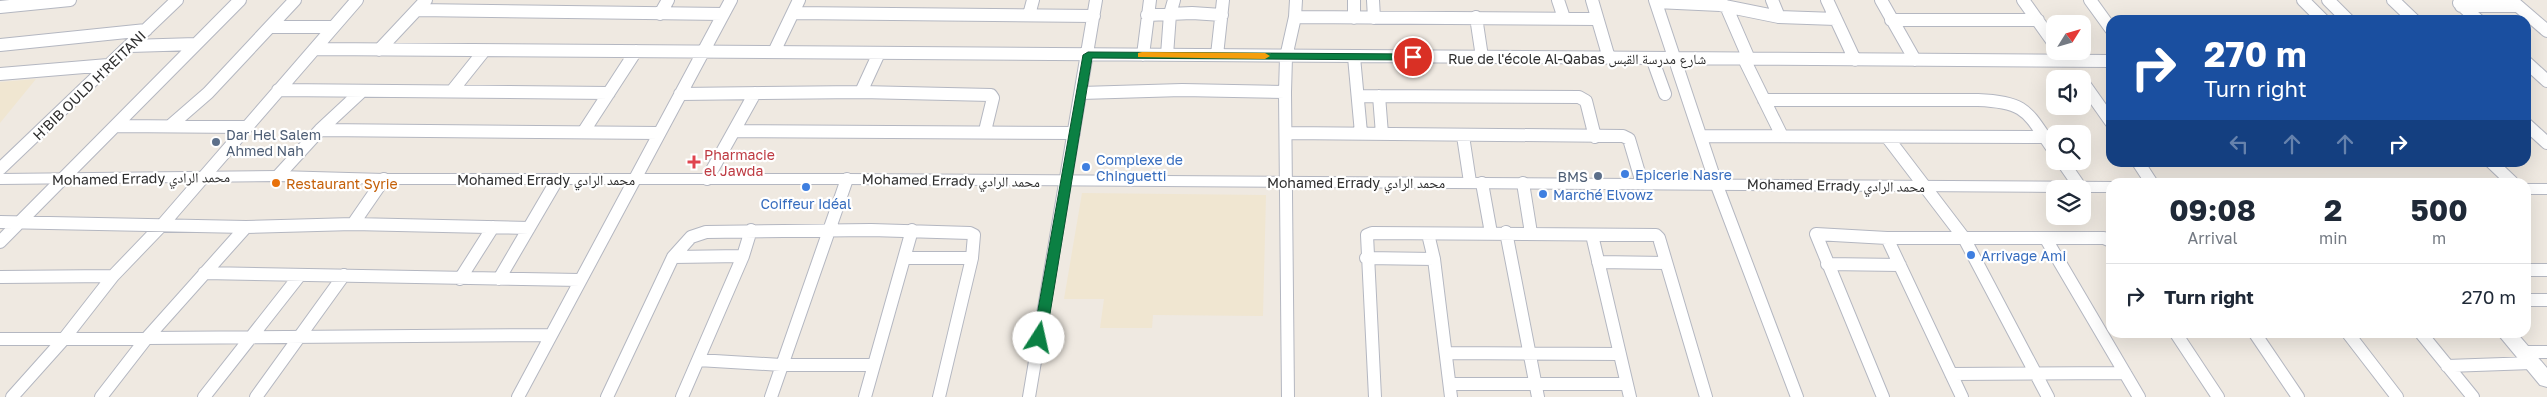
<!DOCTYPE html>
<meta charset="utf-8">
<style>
body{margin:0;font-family:"Golos Text","Noto Naskh Arabic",sans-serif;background:#f6f6f7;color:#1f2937;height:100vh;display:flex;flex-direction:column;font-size:19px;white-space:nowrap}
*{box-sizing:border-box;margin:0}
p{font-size:16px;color:#747a83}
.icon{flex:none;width:28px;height:28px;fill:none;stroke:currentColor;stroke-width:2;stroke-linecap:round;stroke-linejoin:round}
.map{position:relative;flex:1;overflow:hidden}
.panel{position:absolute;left:2106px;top:178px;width:425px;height:160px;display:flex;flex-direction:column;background:#fff;border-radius:15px;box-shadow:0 5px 20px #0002}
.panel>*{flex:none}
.guide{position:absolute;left:2106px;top:15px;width:425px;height:152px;border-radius:15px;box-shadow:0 5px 20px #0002;background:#1a4fa0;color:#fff;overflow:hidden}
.needle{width:32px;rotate:53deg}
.tools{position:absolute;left:2046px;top:15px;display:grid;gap:10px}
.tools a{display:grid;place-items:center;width:45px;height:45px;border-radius:10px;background:#fff;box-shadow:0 5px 20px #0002;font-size:25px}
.pin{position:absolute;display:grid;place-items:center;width:42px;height:42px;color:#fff;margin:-21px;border:2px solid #fff;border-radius:50%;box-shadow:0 1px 5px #0007}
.me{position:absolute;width:55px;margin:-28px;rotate:10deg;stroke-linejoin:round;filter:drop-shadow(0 0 4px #0008)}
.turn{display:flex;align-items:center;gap:18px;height:105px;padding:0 15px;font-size:22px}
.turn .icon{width:65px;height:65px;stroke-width:2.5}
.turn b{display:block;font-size:35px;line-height:42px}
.lanes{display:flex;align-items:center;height:48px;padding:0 15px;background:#0003;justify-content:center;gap:25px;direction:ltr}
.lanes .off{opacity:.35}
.eta{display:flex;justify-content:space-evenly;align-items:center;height:85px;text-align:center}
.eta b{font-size:30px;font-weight:700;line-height:35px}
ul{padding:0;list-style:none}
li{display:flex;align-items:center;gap:15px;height:65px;padding:0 15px;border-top:1px solid #e0e1e3}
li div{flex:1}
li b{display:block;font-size:19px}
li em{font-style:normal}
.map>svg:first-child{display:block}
</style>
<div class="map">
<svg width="2547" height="397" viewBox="0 0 2547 397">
<rect width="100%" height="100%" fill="#efe9e1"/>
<path fill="#f0e6d1" d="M36,79l-36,44v-41z
M1082,193l184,2 -3,121 -110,-1 -1,13h-52l4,-29h-40z"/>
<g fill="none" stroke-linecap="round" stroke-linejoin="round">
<defs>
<path id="minor" d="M1354,0v18
M1373,0l1,18
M1558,0l6,18
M1592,0l17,58
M1655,0l61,183 81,214
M1772,0l7,17
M1827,0l28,60
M1881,0l34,60
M2023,0l32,45
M2090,0l21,29
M2303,0l20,20
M2328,0l20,20
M2393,0l21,20
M2511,0l36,31
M1656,2l64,3 59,12 57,2
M2459,3l19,17
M1726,6l23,53
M2461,6h56
M0,7l70,-7
M417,10l306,4
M793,13l301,3
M660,14l8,-14
M1029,15l4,-15
M1147,15l45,-2 30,2
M1295,17l302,2
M1476,17l6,40
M1891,20h147
M270,27h63
M0,45l146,-15
M130,46l66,-2
M316,49l1795,12
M379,50l47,-50
M774,52l25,-52
M1143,55l7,-55
M1167,55l3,-41 4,-14
M1217,55l6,-55
M1354,57l7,76
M1652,58l13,36
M1744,59l38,77
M2526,62l21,19
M0,74l108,-9
M2082,81l29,41
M278,90l331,3
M452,91l32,-40
M861,92l18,-39
M1081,93l101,-3 103,2
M680,94l181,-2 130,3 2,3 -8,33
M1359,96l220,1 7,4 9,36
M1379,96l3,38
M1764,100h214c51,2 49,13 77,52
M2526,124l21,19
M115,126l131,1
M170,126l38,-33 87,-93
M320,130l339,3
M584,131l52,-80
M734,131l340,2
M1287,133l336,3 6,3 13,44
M1463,136l7,46
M1701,136l343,1
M1887,137l77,101 84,159
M2062,161l18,26
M2138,162l13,20
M2491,162l21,20
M0,169l177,-169
M278,176l42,-46 42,-39
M707,179l48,-86
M1482,183l9,50
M1523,183l8,50
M0,222l246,5 107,-3 176,4
M353,224l31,-45
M1506,232l32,165
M1428,234l6,25 17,138
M1592,235l38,162
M1887,238l75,159
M2046,239l93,158
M0,242l240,-242
M673,257l70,-1
M905,258h67
M1366,258l68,1
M1598,262l68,1
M1827,264l73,1
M2526,270h21
M204,273l376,7
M0,277l113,-1
M460,279l33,-52
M499,279l58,-99
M2526,300h21
M2175,332l43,65
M2254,332l44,65
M2347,332l50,65
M2420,332l53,65
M0,339l551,-4
M2522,352h25
M1446,353l174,1
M698,360l83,5h93
M2447,366l85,-3
M1951,374l174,-1
M1450,384h177
M12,397l51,-57 50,-64 50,-52 194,-224
M101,397l45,-58 100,-112
M204,397l96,-122
M256,397l88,-122
M518,397l213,-397
M607,397l66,-140 18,-20 15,-5 165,-2 99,3 4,2 -2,23 -33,139
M682,397l61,-141 8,-26
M771,397l76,-218
M865,397l47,-167
M1029,397l67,-397
M1288,397l-3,-305 1,-35 9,-40 1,-17
M1375,397l-8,-162 5,-2 284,2 3,3 47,159
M1883,397l-67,-163 71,4h217l7,3"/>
<path id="tertiary" d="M278,171l106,3h463l1267,8h-3v10h-29v-3h-27v3l-1208,-8h-463l-106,-3 -278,3v-10z
M2526,184h21v10h-21z
M2496,332h20l31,36v19l-7,-2z"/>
</defs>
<use href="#minor" stroke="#b4b7c1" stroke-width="14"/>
<use href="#tertiary" stroke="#b4b7c1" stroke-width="2"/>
<use href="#minor" stroke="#fff" stroke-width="12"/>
<use href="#tertiary" fill="#fff" fill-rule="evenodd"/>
</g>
<path fill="#0b8043" stroke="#07532c" d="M1088,52l325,2 5,3 -5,3 -321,-2 -46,280 -7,5 -6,-5 50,-283z"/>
<path fill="#f59e0b" d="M1142,52l123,1 5,3 -5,3 -127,-2v-4z"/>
<g fill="#5c6f8a" stroke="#fff" stroke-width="2">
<circle cx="216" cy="142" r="5"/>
<circle cx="1598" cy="176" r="5"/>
</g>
<path fill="#e0444e" stroke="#fff" stroke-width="2" d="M691.5 154.5h5v5h5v5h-5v5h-5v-5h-5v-5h5z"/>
<g fill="#3f7fe0" stroke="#fff" stroke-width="2">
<circle cx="1086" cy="167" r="5"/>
<circle cx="1625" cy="174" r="5"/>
<circle cx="806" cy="187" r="5"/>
<circle cx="1543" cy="194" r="5"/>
<circle cx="1971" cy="255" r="5"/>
</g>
<circle fill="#e8710a" stroke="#fff" stroke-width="2" cx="276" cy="183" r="5"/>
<g text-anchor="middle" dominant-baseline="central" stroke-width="4.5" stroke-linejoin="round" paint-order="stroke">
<g font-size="14" fill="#2e2e2e" stroke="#fff">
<text x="1577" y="58">Rue de l'école Al-Qabas شارع مدرسة القبس</text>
<text transform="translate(89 85) rotate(-44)">H'BIB OULD H'REITANI</text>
<text transform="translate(141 178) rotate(-1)">Mohamed Errady محمد الرادي</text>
<text x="546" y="179">Mohamed Errady محمد الرادي</text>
<text transform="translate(951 180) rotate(1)">Mohamed Errady محمد الرادي</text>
<text x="1356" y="182">Mohamed Errady محمد الرادي</text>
<text transform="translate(1836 185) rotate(1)">Mohamed Errady محمد الرادي</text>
</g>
<g font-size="14" fill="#4e5e75" stroke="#fff" text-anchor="start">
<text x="226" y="134">Dar Hel Salem<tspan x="226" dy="16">Ahmed Nah</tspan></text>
<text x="1588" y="176" text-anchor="end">BMS</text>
</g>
<g font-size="14" fill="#be3a42" stroke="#fff" text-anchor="start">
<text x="704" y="154">Pharmacie<tspan x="704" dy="16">el Jawda</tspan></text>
</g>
<g font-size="14" fill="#366cbe" stroke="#fff" text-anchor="start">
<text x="1096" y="159">Complexe de<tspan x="1096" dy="16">Chinguetti</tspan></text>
<text x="1635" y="174">Epicerie Nasre</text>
<text x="1553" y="194">Marché Elvowz</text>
<text x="806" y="203" text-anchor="middle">Coiffeur Idéal</text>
<text x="1981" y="255">Arrivage Ami</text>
</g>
<g font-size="14" fill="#c56008" stroke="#fff" text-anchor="start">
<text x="286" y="183">Restaurant Syrie</text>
</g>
</g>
</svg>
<div class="tools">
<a><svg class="needle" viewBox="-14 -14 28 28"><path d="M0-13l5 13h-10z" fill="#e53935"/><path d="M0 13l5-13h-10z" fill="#747a83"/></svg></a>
<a><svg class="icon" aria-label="sound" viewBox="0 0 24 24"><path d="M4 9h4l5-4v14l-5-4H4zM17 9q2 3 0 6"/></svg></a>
<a><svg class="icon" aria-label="search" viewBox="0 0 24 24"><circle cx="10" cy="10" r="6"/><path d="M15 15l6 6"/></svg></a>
<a><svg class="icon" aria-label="layers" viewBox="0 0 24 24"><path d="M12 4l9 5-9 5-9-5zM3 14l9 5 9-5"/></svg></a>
</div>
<div class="pin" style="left:1413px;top:57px;background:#d93025"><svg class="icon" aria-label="arrive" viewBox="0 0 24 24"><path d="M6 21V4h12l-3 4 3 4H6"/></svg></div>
<svg class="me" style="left:1039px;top:338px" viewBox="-20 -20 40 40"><circle r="19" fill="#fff"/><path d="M0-13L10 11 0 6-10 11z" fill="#0b8043"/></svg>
<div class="guide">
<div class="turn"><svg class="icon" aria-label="right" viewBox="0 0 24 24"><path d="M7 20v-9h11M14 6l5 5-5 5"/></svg><div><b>270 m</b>Turn right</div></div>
<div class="lanes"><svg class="icon off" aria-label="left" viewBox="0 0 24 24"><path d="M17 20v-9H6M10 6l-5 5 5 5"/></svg><svg class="icon off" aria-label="ahead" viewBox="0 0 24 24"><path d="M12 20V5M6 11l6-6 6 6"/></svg><svg class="icon off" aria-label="ahead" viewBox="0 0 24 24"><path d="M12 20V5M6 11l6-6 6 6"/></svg><svg class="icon" aria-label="right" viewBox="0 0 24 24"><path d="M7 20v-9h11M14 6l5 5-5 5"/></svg></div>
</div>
<section class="panel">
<div class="eta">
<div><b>09:08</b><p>Arrival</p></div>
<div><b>2</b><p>min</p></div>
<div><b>500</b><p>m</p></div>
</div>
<ul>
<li><svg class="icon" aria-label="right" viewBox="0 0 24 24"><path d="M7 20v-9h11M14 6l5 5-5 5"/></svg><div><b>Turn right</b></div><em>270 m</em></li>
</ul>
</section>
</div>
